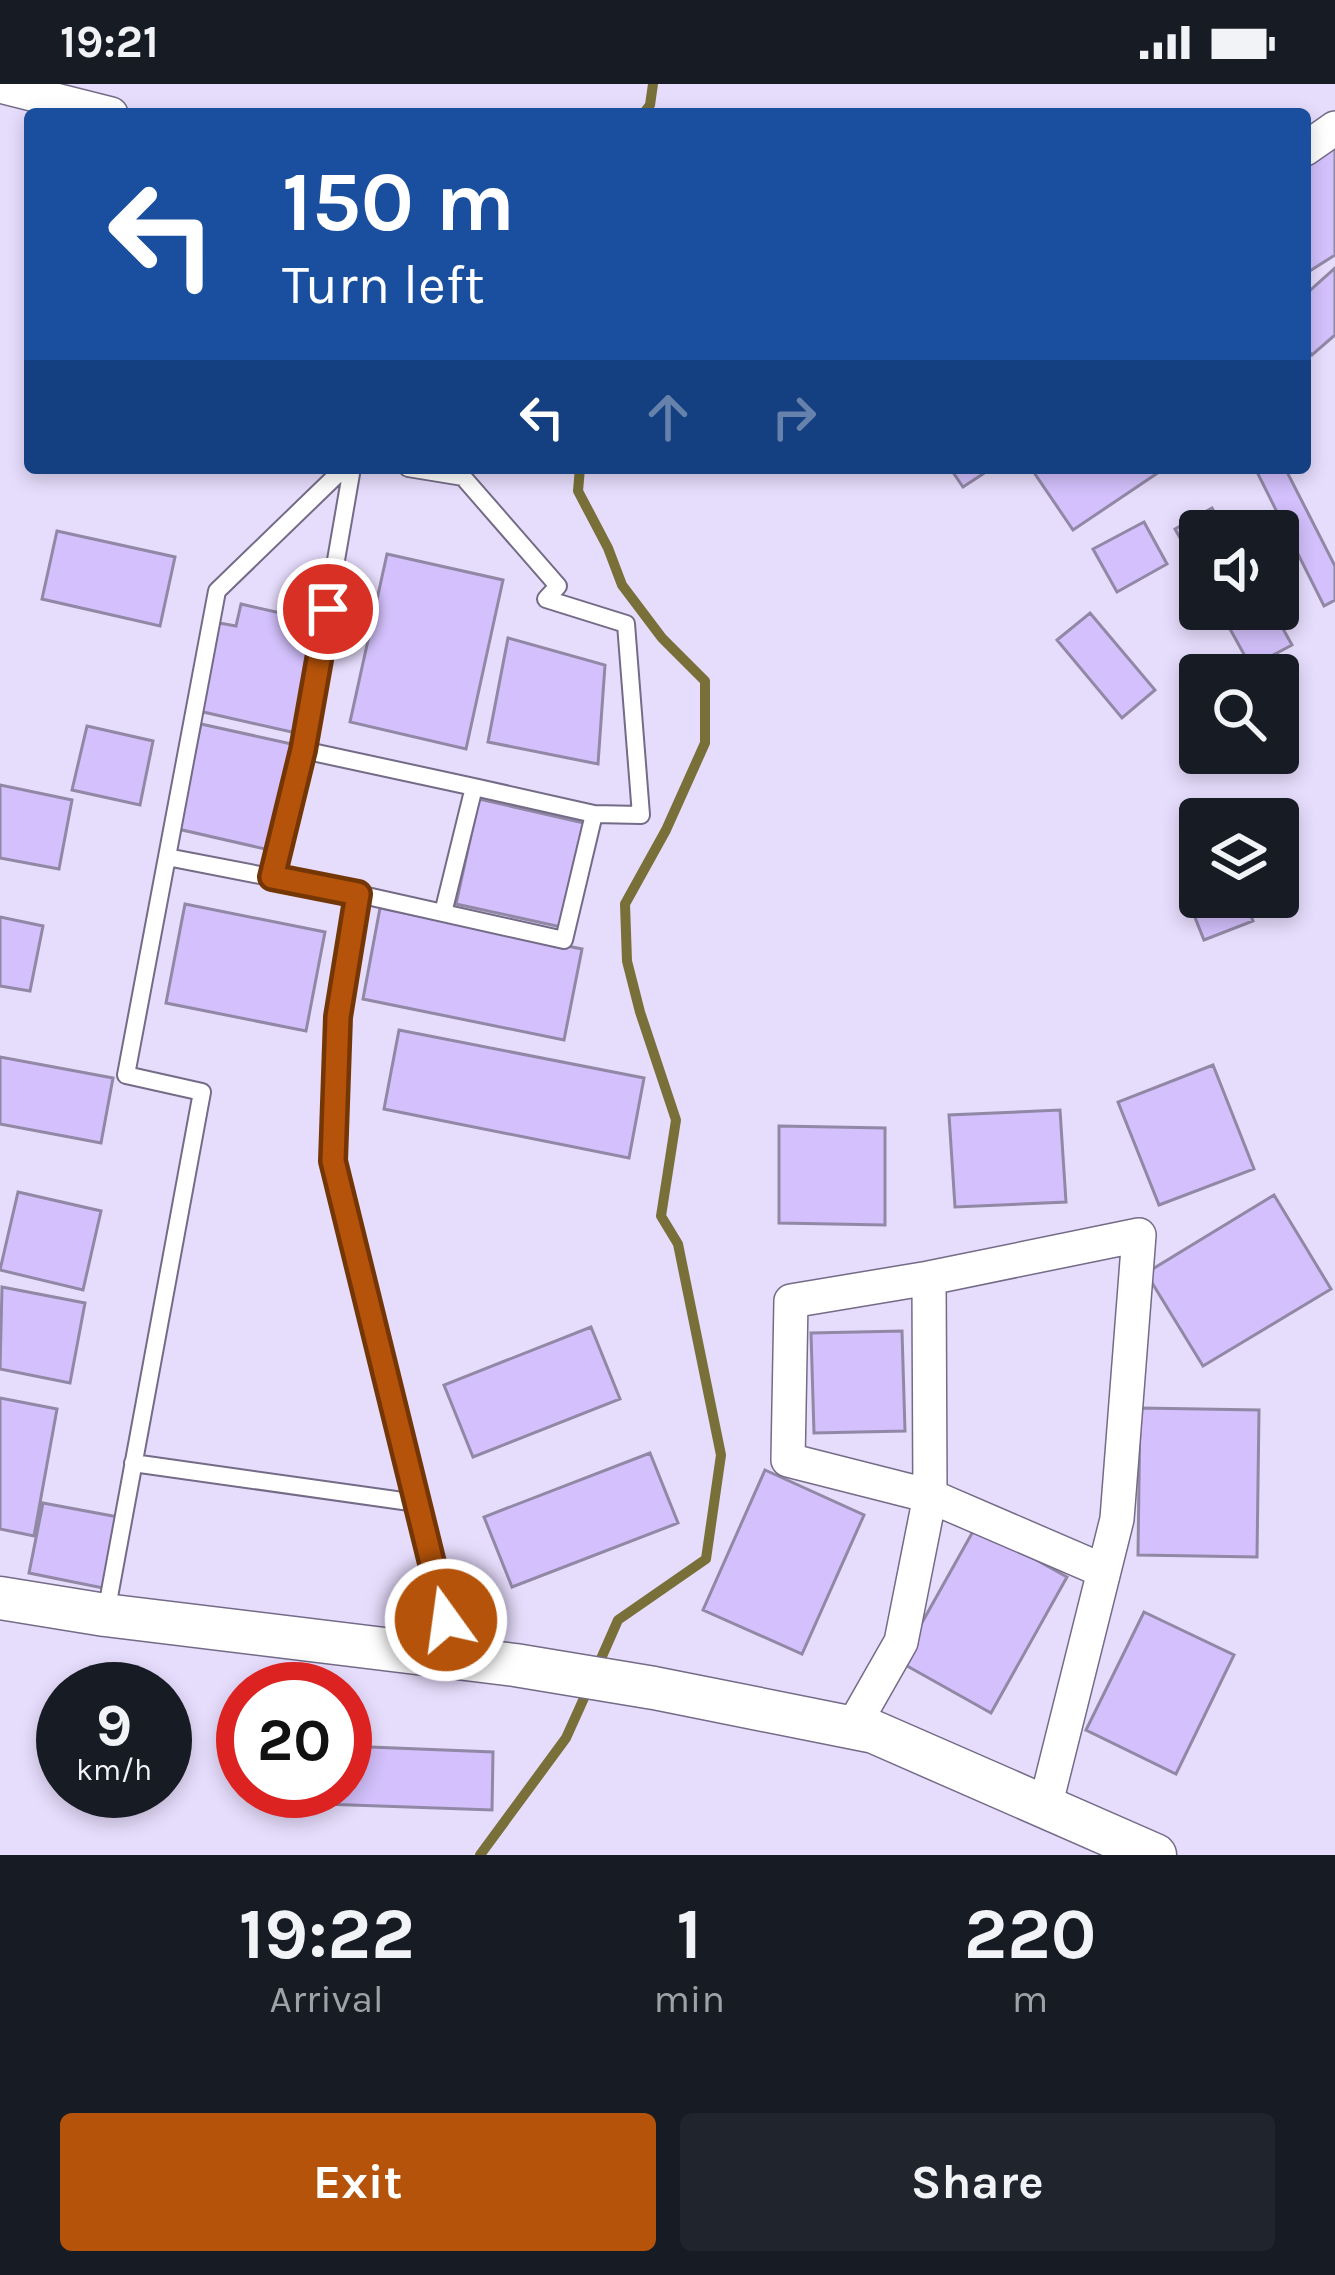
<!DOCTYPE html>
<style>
body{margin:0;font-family:Karla,sans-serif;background:#20242c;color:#f1f3f6;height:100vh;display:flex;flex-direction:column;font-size:45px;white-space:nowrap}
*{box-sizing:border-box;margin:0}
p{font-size:39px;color:#9ea1a6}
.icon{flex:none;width:66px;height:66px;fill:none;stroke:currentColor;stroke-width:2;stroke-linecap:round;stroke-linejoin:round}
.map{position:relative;height:1771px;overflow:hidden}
.side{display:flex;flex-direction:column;background:#171b24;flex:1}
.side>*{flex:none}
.top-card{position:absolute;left:24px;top:24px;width:1287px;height:366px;border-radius:12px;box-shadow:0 6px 18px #0003;background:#1a4fa0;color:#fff;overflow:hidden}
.controls{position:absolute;left:1179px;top:426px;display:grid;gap:24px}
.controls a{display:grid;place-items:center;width:120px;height:120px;border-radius:12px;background:#171b24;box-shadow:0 6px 18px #0003;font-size:60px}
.speed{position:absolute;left:36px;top:1578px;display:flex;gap:24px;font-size:60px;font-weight:700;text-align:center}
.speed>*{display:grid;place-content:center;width:156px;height:156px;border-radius:50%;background:#171b24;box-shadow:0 6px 18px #0003;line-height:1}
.speed small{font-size:30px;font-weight:400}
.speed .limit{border:18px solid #d22;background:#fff;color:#111}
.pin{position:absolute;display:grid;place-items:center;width:102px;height:102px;color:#fff;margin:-51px;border:6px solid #fff;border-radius:50%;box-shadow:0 3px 12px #0007}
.me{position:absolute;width:132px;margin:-66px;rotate:346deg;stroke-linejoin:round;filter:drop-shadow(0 0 9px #0008)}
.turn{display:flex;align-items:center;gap:42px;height:252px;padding:0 60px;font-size:54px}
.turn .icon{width:156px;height:156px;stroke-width:2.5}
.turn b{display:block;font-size:84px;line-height:102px}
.lanes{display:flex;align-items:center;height:114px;padding:0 60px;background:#0003;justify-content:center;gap:60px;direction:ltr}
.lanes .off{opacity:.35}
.eta{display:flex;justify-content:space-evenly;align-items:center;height:204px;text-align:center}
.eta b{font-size:72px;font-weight:700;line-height:84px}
.primary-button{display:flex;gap:24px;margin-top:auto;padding:24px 60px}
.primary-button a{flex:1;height:138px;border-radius:12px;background:#b45309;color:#fff;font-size:48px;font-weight:700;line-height:138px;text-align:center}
.primary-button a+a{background:#20242c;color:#f1f3f6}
.status{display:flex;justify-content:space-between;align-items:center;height:84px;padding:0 60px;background:#171b24;direction:ltr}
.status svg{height:33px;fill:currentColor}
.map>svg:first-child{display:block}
</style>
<div class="status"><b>19:21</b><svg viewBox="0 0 49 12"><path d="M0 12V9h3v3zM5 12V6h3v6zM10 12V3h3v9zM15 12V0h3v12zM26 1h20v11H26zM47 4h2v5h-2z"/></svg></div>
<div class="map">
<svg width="1335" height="1771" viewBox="0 0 1335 1771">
<rect width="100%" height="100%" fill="#e6dcfc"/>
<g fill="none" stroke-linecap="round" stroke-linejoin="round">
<path stroke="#787038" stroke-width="10" d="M643,30l7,-9 3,-21
M580,384l-2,23 30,57 14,37 40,53 43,43v62l-39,87 -41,74 2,57 13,51 36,108 -15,96 17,28 43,211 -15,104 -88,61 -22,50
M480,1771l86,-117 23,-51"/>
</g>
<path fill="#d3c0fc" stroke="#9188a5" stroke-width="3" d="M1335,62v109l-30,19v-108z
M1335,184v67l-23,20 -7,-8v-52z
M950,384h42l-29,19z
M1037,384h128l-92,62 -40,-59z
M1255,384h30l50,98v34l-11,6z
M1212,424l13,23h-25v42l-25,-44z
M1144,438l23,42 -50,28 -24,-43z
M57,447l118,26 -15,69 -118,-27z
M387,470l116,26 -37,169 -116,-27z
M241,520l61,14 -4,22 18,4 -20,89 -97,-22 20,-88 17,3z
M1219,525h53l20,36 -41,22z
M1090,529l65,77 -33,28 -65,-78z
M508,554l97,27 -7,99 -110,-22z
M201,640l95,21 -22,106 -96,-22z
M87,642l66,15 -13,64 -68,-15z
M0,701l72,15 -13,69 -59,-11z
M479,715l105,24 -23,104 -105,-23z
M1200,794v19h43l10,24 -49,19 -22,-55z
M185,820l140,28 -19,99 -140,-28z
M380,824l202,41 -18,91 -201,-41z
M0,833l43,9 -13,65 -30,-5z
M399,946l245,48 -15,80 -245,-49z
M0,973l113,21 -12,65 -101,-19z
M1213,981l41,104 -95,36 -41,-103z
M1060,1026l6,92 -111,5 -6,-92z
M779,1042l106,2v97l-106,-2z
M18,1108l83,19 -18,79 -83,-20z
M1274,1111l57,94 -128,77 -57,-93z
M2,1203l83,16 -15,80 -70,-14z
M591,1243l29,72 -147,58 -29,-72z
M902,1247l3,100 -91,2 -3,-100z
M0,1314l57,11 -23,127 -34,-7z
M1140,1324l119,2 -2,147 -119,-2z
M650,1369l28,70 -166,64 -28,-70z
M765,1386l99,45 -62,139 -99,-44z
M43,1419l75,14 -15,71 -74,-15z
M976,1442l91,51 -76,136 -91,-51z
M1144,1528l90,43 -58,119 -90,-44z
M345,1662l148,6 -1,58 -225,-8v-11h78z"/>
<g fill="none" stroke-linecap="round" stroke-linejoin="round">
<defs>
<path id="service" d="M408,384l55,9 95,109 -12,13 80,25 15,191 -47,-1 -30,126 -206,-46 -20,123 -5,144 122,497
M303,666l49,-282
M474,703l120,27
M167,773l191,37
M272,793l31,-127 171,37 -31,126
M133,1379l284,40
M106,1529l96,-521 -76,-17 91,-484 127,-123"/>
<path id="minor" d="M0,2l111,28
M1305,65l30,-21
M929,1194l-138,23 -3,159 142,36 174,75
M852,1644l49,-86 29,-146 -1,-218 210,-43 -22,284 -72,288"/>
<path id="tertiary" d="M0,1514l105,17 410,50 139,23 220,44 281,123"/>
</defs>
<use href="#service" stroke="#746b87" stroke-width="20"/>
<use href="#minor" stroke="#746b87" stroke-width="36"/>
<use href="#tertiary" stroke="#746b87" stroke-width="45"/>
<use href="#service" stroke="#fff" stroke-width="16"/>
<use href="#minor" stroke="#fff" stroke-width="33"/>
<use href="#tertiary" stroke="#fff" stroke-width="42"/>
</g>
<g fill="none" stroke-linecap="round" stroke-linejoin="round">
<defs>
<path id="route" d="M328,525l-25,141 -31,127 86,17 -20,123 -5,144 113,459"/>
</defs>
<use href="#route" stroke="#753606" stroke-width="30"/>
<use href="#route" stroke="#b45309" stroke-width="21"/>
</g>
</svg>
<div class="controls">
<a><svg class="icon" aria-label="sound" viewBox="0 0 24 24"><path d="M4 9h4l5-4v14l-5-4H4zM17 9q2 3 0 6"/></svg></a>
<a><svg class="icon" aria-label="search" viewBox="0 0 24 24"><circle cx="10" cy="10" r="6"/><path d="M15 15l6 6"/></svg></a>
<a><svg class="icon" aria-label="layers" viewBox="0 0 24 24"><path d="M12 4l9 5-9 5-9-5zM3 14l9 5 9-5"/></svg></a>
</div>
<div class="speed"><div>9<small>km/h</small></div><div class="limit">20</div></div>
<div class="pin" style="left:328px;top:525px;background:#d93025"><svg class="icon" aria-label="arrive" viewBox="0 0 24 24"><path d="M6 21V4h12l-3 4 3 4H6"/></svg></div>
<svg class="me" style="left:446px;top:1536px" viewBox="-20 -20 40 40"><circle r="17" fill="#b45309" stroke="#fff" stroke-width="3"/><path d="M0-11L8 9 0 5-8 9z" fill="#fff"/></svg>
<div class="top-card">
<div class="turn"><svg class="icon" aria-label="left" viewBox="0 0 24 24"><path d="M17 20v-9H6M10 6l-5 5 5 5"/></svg><div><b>150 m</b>Turn left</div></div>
<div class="lanes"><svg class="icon" aria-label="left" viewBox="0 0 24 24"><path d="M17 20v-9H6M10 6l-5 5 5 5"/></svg><svg class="icon off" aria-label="ahead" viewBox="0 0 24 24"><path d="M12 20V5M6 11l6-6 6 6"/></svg><svg class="icon off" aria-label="right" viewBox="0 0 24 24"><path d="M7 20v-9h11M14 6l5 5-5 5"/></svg></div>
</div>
</div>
<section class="side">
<div class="eta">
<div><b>19:22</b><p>Arrival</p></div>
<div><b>1</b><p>min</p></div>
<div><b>220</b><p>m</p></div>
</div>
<div class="primary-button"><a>Exit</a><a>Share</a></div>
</section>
